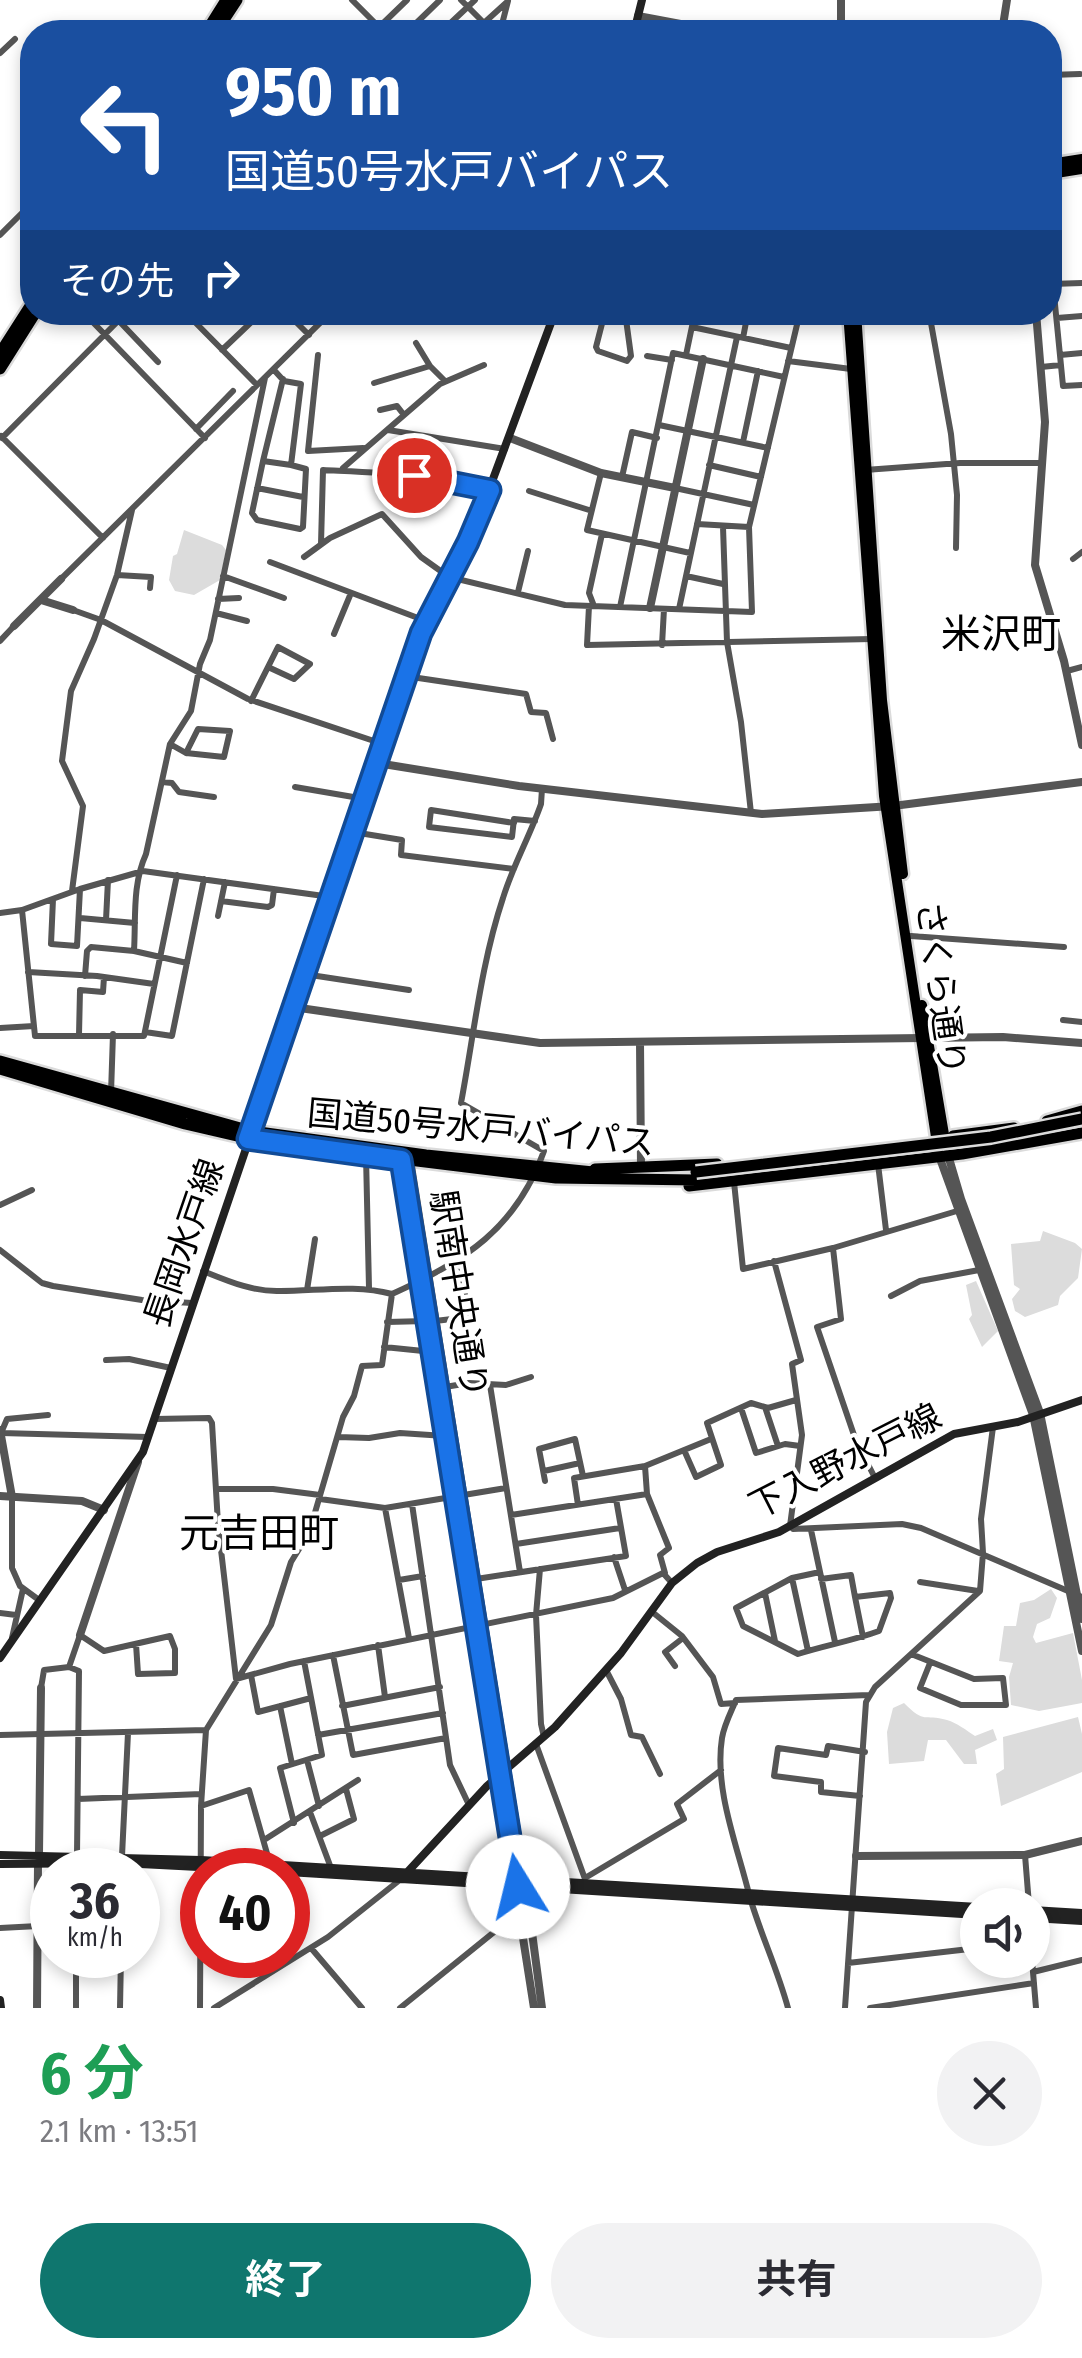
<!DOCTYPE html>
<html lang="ja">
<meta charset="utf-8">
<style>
body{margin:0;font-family:"Fira Sans Condensed","Noto Sans JP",sans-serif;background:#f2f2f3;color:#2b2b33;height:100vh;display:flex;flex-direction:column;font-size:38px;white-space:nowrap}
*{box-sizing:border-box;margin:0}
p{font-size:32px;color:#7c7c81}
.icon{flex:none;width:55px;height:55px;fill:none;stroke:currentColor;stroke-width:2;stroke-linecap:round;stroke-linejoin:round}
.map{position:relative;height:2008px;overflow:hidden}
.details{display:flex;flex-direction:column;background:#fff;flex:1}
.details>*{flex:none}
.hud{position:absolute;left:20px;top:20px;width:1042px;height:305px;border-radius:40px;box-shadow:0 5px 15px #0003;background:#1a4fa0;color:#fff;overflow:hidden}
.controls{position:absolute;left:960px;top:1888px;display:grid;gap:20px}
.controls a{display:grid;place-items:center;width:90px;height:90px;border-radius:50%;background:#fff;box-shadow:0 5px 15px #0003;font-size:50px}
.speed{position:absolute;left:30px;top:1848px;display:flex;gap:20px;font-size:50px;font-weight:700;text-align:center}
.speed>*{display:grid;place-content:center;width:130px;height:130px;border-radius:50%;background:#fff;box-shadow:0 5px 15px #0003;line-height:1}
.speed small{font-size:25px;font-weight:400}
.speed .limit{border:15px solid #d22;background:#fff;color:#111}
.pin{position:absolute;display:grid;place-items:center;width:85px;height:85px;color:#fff;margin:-42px;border:5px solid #fff;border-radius:50%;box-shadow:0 2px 10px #0007}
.me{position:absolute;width:110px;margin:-55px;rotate:351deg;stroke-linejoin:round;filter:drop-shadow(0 0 8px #0008)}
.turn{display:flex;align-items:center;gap:35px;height:210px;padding:0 40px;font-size:45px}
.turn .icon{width:130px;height:130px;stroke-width:2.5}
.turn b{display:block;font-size:70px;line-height:85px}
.then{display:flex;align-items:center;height:95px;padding:0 40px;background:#0003;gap:20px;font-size:38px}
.round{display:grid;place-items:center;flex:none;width:105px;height:105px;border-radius:52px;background:#f2f2f3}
.overview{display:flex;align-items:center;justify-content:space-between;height:170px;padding:0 40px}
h1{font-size:60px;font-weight:700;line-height:75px;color:#1e9e55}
.cta{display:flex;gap:20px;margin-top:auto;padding:20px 40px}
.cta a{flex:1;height:115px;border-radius:60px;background:#0f766e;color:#fff;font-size:40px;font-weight:700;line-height:115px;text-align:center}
.cta a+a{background:#f2f2f3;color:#2b2b33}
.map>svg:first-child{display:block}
</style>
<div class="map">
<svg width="1082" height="2008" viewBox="0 0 1082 2008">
<rect width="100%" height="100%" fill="#fff"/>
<path fill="#dcdcdc" d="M184,530l38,15 4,5 -6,30 -26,15 -19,-4 -6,-11 4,-24 4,-2z
M1043,1231l32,12 7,6 -4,29 -18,18 -2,9 -33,12 -10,-6 -3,-12 8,-10 -6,-4 -3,-41 29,-3z
M976,1281l22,50 -16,16 -13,-28 3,-4 -6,-30z
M1051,1589l6,9 -7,20 -13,6 -4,13 3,6 37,-10 9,47v23l-43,8 -28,-6 -2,-28 4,-14 -14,-2 5,-35h12l4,-23 14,-3z
M904,1703c22,22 19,10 43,17 10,3 19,10 28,16l18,-7 4,11 -22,10 2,14h-13l-18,-24h-18l-4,21 -35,3 -2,-32 6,-24z
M1078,1717l4,17v38l-81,34 -5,-32 8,-5 -1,-32z"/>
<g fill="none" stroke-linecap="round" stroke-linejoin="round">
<defs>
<path id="primary" d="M1050,164l32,-5
M1050,174l32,-5
M848,312l36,484 54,354
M856,312l26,388 21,174
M922,1005l24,141"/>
<path id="trunk" d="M206,32l20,-32
M216,32l21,-32
M0,353l32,-50
M0,369l36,-57
M0,1061l251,70 175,24 177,18
M0,1069l185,55 78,18 293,36 141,2
M1047,1121l35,-10
M953,1136l61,-8
M595,1169l122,-5
M689,1186l273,-32 120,-21"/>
</defs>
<use href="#primary" stroke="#dbdbdb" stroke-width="15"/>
<use href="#trunk" stroke="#dbdbdb" stroke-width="16"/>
<path stroke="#555" stroke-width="6" d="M352,0l32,32
M461,0l23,23
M502,23l24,9
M374,32l33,-32
M407,32l33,-32
M441,32l34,-32
M474,32l33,-30
M500,32l8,-31
M0,53l15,-14
M1050,75l30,-1
M0,235l32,-32
M1051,284l31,-1
M1053,284l10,102 19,-1
M83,312l122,126
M185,312l72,73
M286,312l23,23
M605,312l-9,35 2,4 29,10 4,-5 -6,-44
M929,312l22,122 6,61 -1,53
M1057,318l25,-2
M119,321l39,41
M692,327l99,21
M743,338l5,-26
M416,343l14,23
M222,350l40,-38
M318,355l-10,96 55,-3
M686,355l9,-43
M1060,355l22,-2
M647,356l25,4
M788,361l63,8
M1041,367l20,-2
M274,370l10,11 17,3 -10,81 -28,-4 20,-82
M374,383l56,-17 15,15
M380,410l17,-4 7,9
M659,425l109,23
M196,429l37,-38
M388,430l117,19
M1,436l102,102
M2,438l125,-126
M743,442l15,-71
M263,461l-11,52 5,7 43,9 3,-2 3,-58 -15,-4
M709,465l52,12
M343,468l97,-84 44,-19
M865,470l95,-7h82
M601,473l-14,57 103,23
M622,477l10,-45 25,6
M257,488l46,9
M675,488l79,17
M529,491l60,19
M697,524l52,3
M723,527l4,115 14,80 10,91
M321,544l2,-74c60,3 107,4 167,20
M304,557l26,-19 52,-24 39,43 28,20 116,28 187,7 -3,-85 51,-215
M1073,559l9,-7
M270,562l156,59
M117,575l34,2 -1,11
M223,576l61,22
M686,576l37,8
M61,579l270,-267
M518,592l10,-41
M218,599l21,-1
M589,606l-2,39 285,-6
M594,606l-5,-13 13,-59
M620,607l53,-254 111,24
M679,609l58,-272
M73,610l28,10 147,79 135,45
M216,613l31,8
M334,634l17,-41
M0,641l14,-15
M662,645l2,-36
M1067,671l15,-4
M405,676l121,18 5,18 15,1 7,26
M251,701l27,-54 32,17 -16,15 -26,-12
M170,744l16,9 38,4 6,-26 -32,-2 -12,24
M162,782l10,1 7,9 35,5
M295,787l70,12
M514,823l-83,-13 -2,17 83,10 2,-18 21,2
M353,832l49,8 -1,15 113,14
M72,891l11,-85 -21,-45 9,-70 23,-52 23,-64 15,-65
M53,899l-2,45 26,2 3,-57
M221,901l47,6 4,-2 2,-16
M22,910l13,126h109l33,-161
M0,913l22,-3 58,-21 63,-18 188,26
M218,916l7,-34
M80,918l55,5
M106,920l2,-40
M911,936l153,11
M134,951c2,-33 -2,-66 12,-97l24,-110 21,-33 9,-47 10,-24 55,-262
M28,972l69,4 57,8
M304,974l105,16
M85,976l2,-25 4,-4 43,4 53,12
M1063,1020l19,2
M0,1028l34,-2
M145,1032l27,4 32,-157
M79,1035l1,-45 23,2 1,-15
M111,1093l2,-59
M366,1156l3,132
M878,1164l8,66
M734,1182l9,87 90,-21 124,-37
M0,1205l32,-15
M833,1248l8,71 -24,8 39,114 19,37
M0,1250l42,33 11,3 89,14 50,3
M774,1261l27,99 -9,4 10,71 -12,91 3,3 109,-5 19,4 161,69
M203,1271c25,10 50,21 77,20 38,0 75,-7 112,3
M307,1290l8,-51
M891,1296l29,-15 59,-11
M435,1321l34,-4 -10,-55
M387,1322l39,-1
M384,1347l49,5
M106,1360l23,-1 42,9
M490,1385l30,187
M445,1387l24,-4 37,2 25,-8
M765,1407l13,39
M741,1408l15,45 29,-9 15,2
M48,1415l-41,4 -6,14 147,4
M155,1419l54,-1 3,5 6,101 18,155 54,-15 323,-66 50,-25 9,10
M338,1437l31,1 31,-5 45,3
M684,1450l12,27 25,-12 -14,-42 44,-20 17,5 28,-8
M645,1466l66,-27
M544,1471l36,-8
M545,1481l-6,-32 36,-10 8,37
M217,1489h56l47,6
M12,1497v71l8,18 19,14
M320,1499l65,9 121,-20
M412,1504l38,261 19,40
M578,1505l-4,-27 71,-12 2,28 22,54 -9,7 5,18
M385,1508l24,130
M511,1515l136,-21
M811,1530l24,112
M516,1544l104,-16
M614,1557l11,33
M540,1569l-4,46 5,109 3,13
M820,1572l-28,6 -56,30 7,18 55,28c28,-9 54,-13 81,-23l12,-33 -1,-5 -35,4 -4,-22 -30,4
M792,1578l16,73
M476,1579l150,-23 -10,-57
M399,1580l24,-4
M920,1582l58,9
M765,1593l10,48
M855,1597l8,40
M651,1611l31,25 31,41 8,27 14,-1
M0,1613l16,2
M12,1638l11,-49
M378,1645l7,52
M911,1654l63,25 29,-1 3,27h-45l-41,-17 10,-25
M333,1655l20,100 93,-17
M675,1666l-10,-14 18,-14
M69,1667l10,4 -2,184
M606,1670l15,29 10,36 11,2 18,37
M251,1675l7,37 53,-14
M41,1688l3,-18 25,-3 11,-32 24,16 66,-15 5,13v24l-37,1 -2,-30
M280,1706l12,58
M342,1706l98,-19
M0,1735l206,-5
M318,1735l125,-22
M536,1744l49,135
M307,1760l12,46
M860,1796l-39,-4v-10l-47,-6 4,-28 48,7 2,-9 37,6
M78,1799l123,-5
M201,1806l48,-16 21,74
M310,1812l21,56
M294,1823l-14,-55 42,-13 -18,-94
M320,1836l34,-17 -8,-30
M264,1840l94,-60
M1025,1855l4,50
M122,1856l6,-123
M585,1878l99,-59 -7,-15 44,-34
M749,1894c-12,-49 -35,-105 -27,-156 2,-13 9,-26 14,-38l133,-5
M751,1901c11,36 27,70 37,107
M0,1928l38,-2
M311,1948l51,60
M76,1955v53
M1032,1960l4,48
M848,1963l130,-15
M1033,1972l49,-12
M120,2008l1,-53
M200,2008l1,-202 5,-76 65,-105 20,-63 18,-29 34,-116 11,-21 8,-30 20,-1 10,-71c73,-33 124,-65 152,-143l-83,-48c13,-69 20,-139 42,-205 10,-33 27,-62 38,-94l1,-15
M214,2008l114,-71 73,-58
M400,2008l120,-97
M845,2008l21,-306 9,-15 105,-96 3,-38 -2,-34 12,-92
M870,2008l164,-25"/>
<path stroke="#555" stroke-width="8" d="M841,0v32
M638,16l85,16
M1002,32l5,-32
M1036,312l9,110 -10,143 29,96 18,84
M510,438l91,35 74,15
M41,600l32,10
M650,608l53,-249
M14,626l47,-47
M377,763l142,23 243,28 131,-8 189,-24
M293,1007l247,36 463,-6 79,6
M640,1042l1,126
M948,1155l13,44 79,214 42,206
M403,1156l-2,4 133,848
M939,1156l94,259 49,236
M410,1160l116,727 16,121
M0,1430l12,67
M0,1496l82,5 22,9
M80,1635l58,-173
M39,1854l2,-166
M856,1856l169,-1 57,-14
M37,2008l1,-145"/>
<path stroke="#222" stroke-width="8" d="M634,32l8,-32
M0,1658l143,-206 278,-819 56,-111 78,-210
M0,1855l201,5 777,47
M0,1864l121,-1 135,7
M288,1872l690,43
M401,1879l86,-93 68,-59 66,-74 51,-70 25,-20 20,-11 62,-20 175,-98 64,-12 64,-22
M1032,1910l50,3
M1032,1918l50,3
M0,2000l1,8"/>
<use href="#primary" stroke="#000" stroke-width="10"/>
<use href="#trunk" stroke="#000" stroke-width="11"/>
<defs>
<path id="trunk-bridge" d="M696,1172l295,-35 91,-18"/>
</defs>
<use href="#trunk-bridge" stroke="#dbdbdb" stroke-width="16" stroke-linecap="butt"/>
<use href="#trunk-bridge" stroke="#000" stroke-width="11"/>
</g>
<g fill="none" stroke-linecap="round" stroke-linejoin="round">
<defs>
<path id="route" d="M414,475l76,15 -22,52 -47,91 -173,506 153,21 117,727"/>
</defs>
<use href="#route" stroke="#114b97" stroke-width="25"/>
<use href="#route" stroke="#1a73e8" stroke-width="18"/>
</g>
<g text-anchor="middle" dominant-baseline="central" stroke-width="8" stroke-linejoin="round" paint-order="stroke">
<g font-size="35" fill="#000" stroke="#fff">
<text transform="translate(941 988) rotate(82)">さくら通り</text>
<text transform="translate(481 1128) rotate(5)">国道50号水戸バイパス</text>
<text transform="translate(184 1243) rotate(-71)">長岡水戸線</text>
<text transform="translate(459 1294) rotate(81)">駅南中央通り</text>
<text transform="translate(845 1461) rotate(-27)">下入野水戸線</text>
</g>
<g font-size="40" fill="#000" stroke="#fff">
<text x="1001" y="635">米沢町</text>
<text x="259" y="1534">元吉田町</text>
</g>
</g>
</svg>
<div class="controls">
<a><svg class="icon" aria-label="sound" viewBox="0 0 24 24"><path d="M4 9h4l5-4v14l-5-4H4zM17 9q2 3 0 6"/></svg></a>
</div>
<div class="speed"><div>36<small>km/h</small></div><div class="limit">40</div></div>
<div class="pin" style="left:414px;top:475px;background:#d93025"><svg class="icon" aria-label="arrive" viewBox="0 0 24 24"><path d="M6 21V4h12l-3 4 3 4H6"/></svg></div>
<svg class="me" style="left:518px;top:1887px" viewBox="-20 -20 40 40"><circle r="19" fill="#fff"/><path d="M0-13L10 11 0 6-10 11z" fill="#1a73e8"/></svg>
<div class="hud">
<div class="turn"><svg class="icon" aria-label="left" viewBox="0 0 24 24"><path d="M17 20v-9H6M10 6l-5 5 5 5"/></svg><div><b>950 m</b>国道50号水戸バイパス</div></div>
<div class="then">その先<svg class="icon" aria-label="right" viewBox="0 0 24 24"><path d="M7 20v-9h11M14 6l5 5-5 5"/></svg></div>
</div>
</div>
<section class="details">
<div class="overview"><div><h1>6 分</h1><p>2.1 km · 13:51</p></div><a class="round"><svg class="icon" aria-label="close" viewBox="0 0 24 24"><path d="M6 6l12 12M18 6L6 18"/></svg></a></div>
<div class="cta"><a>終了</a><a>共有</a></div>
</section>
